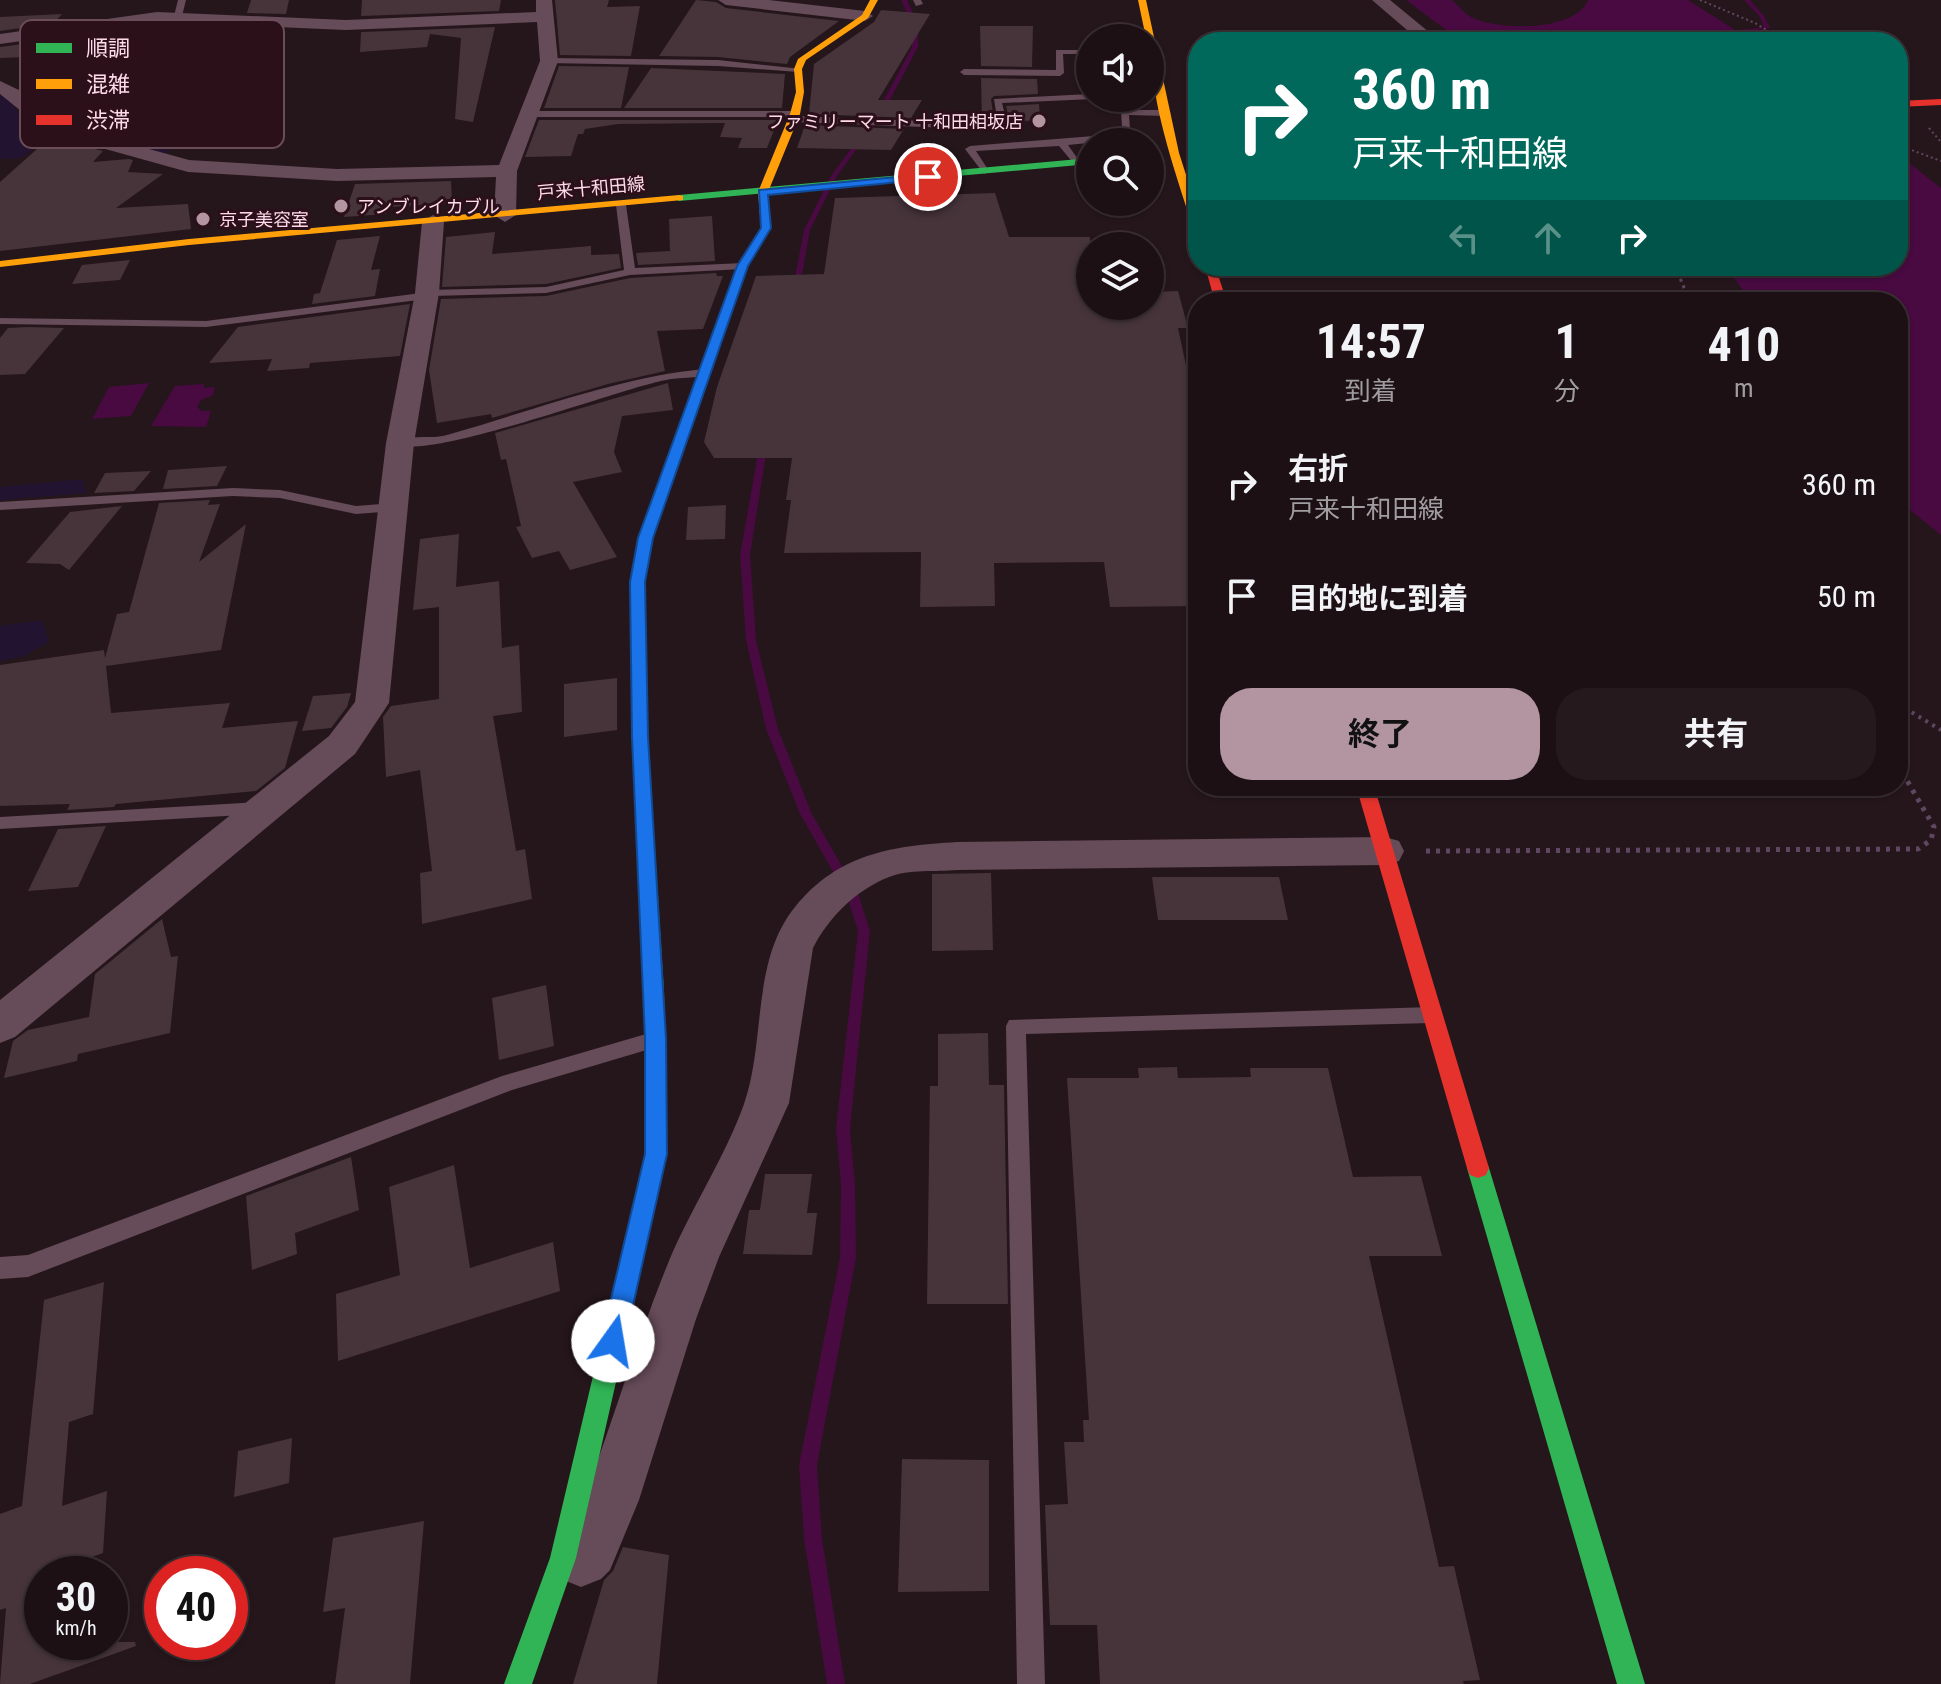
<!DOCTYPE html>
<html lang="ja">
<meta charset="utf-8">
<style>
body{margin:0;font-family:"Roboto Condensed","Noto Sans JP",sans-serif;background:#25191d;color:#f1f3f6;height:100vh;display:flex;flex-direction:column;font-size:30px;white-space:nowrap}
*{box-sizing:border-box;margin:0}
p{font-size:26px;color:#a09da0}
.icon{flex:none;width:44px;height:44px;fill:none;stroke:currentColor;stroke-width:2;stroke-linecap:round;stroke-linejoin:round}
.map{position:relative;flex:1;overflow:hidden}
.details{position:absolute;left:1188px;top:292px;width:720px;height:504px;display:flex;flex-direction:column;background:#1c1014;border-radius:32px;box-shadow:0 2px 6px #0004,0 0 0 2px #3a3034}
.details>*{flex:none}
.guide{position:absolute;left:1188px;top:32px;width:720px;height:244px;border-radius:32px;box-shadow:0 2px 6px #0004,0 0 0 2px #3a3034;background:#00695c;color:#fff;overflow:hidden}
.fabs{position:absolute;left:1076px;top:24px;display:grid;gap:16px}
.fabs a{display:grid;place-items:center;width:88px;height:88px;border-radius:50%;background:#1c1014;box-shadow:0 2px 6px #0004,0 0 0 2px #3a3034;font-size:40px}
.speed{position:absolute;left:24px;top:1556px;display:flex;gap:16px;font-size:40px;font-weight:700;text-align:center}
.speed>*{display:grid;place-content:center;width:104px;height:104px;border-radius:50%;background:#1c1014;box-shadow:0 2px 6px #0004,0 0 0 2px #3a3034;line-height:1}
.speed small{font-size:20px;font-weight:400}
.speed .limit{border:12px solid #d22;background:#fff;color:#111}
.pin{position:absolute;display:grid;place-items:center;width:68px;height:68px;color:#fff;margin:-34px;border:4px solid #fff;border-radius:50%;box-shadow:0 2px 8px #0007}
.me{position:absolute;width:88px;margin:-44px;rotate:13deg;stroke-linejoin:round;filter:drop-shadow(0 0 6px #0008)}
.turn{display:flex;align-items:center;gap:28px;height:168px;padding:0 32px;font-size:36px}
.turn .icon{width:104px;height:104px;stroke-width:2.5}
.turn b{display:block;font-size:56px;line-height:68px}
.lanes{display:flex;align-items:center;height:76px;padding:0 32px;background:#0003;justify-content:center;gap:40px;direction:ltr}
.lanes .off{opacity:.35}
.eta{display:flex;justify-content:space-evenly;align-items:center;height:136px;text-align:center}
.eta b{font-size:48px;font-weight:700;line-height:56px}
.cta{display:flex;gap:16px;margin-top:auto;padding:16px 32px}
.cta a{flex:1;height:92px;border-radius:32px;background:#b395a2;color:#111;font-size:32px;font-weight:700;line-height:92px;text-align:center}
.cta a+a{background:#25191d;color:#f1f3f6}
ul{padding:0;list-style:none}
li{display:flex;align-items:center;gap:24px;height:112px;padding:0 32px}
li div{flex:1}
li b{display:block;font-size:30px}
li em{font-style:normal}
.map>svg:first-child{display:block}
</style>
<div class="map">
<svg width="1941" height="1684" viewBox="0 0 1941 1684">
<rect width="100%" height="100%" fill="#25161b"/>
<path fill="#221331" d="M0,93h4l26,35 23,7 -32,23 -21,1z
M209,108l-13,19 -32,26 -110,-29 -8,-6z
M83,479l3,14 -86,7v-13z
M42,620l7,22 -25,14 -24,5v-35z"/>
<path fill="#480a41" d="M1406,0h46c6,5 12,13 19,17 27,14 104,15 117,-17h100l66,42h-292z
M1898,154l43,34v347l-35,-28 -8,-11v-194h-146l-27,-36h173z
M149,383l-18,33 -39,3 17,-32z
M204,384v4l11,-1 -3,9 -11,4 -4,7 5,4h9l-5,16 -55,-1 24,-40z"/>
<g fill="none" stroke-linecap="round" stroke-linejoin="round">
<path fill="#480a41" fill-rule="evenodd" d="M901,0h6l11,25v22l-35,66 -46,63 -27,54 -11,61 -7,2 12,-63 27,-54 46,-63 35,-66v-22z
M1744,0h6l14,16 6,12 -47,7 2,-3 39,-5 -4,-10z
M764,439l4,3 -18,113 6,85 22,89 34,85 47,82 11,35 -20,198 5,56 1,73 -39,207 5,74 23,145h-18l-23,-145 -5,-74 41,-207 1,-73 -5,-56 22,-198 -11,-35 -47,-82 -34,-85 -20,-89 -6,-85 20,-113z"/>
</g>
<path fill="#46343a" d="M251,0h38l-3,14 -39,-1z
M362,0h139l-2,11 -138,5z
M555,0h54l-2,7 33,-1 -9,50 -71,-1z
M696,0l20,2 10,6 113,13 -49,36 -3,7 -69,-7 -59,-1z
M881,10l49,4 -52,86h44l-11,18 -102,-4 5,-50 60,-42z
M62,14l-8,9 -54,8v-14z
M980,26h53l-1,41 -51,-1z
M495,27l-22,95 -18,-3 6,-81 -31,-4 -3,13 -67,5 1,-20z
M38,42l-13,15 -25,1v-11z
M559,66l70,1 -8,41h-77z
M651,68l134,6 -3,34h-158z
M981,78l56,1 1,15 -44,2 -3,3 3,22 -12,-1z
M1039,104l1,16 -30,2 -4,-16z
M539,120h239l-11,28h-29l4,-10 -22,-1 5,-14 -107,1 -33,5 -2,5h-5l-7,22 -46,1z
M805,125l99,4 -13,21 -94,-2z
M45,146h37l21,5 -10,11 36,-3 4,1 -5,12 35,2 -47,34 72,-4 3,25 -191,22v-69l37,-33z
M451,181l1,22 -64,4 -2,7 -42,3 11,-33z
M995,193l14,44h81v69h60v-14l28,-1 10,37h-10l20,94v184l-88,1 -6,-45 -110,1 1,43 -75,1 1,-55 -137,1 7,-53h-5l6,-42h-78l-10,-16 13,-55 39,-111 68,-2 11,-76z
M712,216l3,45 -77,4 -2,-12 34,-2 -1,-32z
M495,232l-3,22 99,-8v9l28,-1 2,14 -75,16 -104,3 4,-50z
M380,236l-9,34 9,-1 -5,27 -63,8 2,-10 6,-1 17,-53z
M130,260l-10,20 -48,4 10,-19z
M716,273l1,3h6l-20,53 -46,2 8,40 -57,13 -116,34 -1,-4 -54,9 -8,-53 12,-71 105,-3 84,-18z
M410,304l-10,52 -90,7 -1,5 -42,3 5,-12 -63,4 29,-36z
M8,328l20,-1 36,1 -39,46 -25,1v-37z
M668,383l5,27 -51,6 -8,36 8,20 -49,10 44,75 -47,13 -11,-19 -27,7 -16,-31 5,-1 -15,-67 -5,1 -6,-27z
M227,466l-10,20 -54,3 5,-19z
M151,471l-17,20 -40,2 11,-20z
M210,500l-2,5 12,-1 -21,58 47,-38 -25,126 -115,16 5,47 119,-10 -8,25 76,-7 -13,47 -29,23 -140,13 -2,3 -47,3 3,-6 -70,2v-141l104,-15 1,8 12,-44 12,-2 30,-109z
M726,505l-1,34 -39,1 2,-33z
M122,506l-53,64 -9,-6 -34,-1 44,-51z
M459,534l-3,53 43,-6 3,67 17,-3 3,67 -29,4 23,135 9,-2 7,50 -110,25 -2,-51 12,-2 -12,-101 -34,7 -3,-60 8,-11 48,-7v-92l-26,3 7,-71z
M617,678v52l-53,7v-53z
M351,693l-4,14 -16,21 -29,3 11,-35z
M106,826l-28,61 -50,4 30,-62z
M991,873l2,77 -61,1v-77z
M1152,877h127l9,43h-130z
M162,919l9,38 7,-1 -8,77 -92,21 -1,7 -73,17 9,-37 15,-11 61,-13 6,-43z
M546,985l8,61 -55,14 -7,-62z
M988,1033l1,52h15l4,219h-81l3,-218h8v-52z
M1177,1067l1,11 73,-1 -1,-9h78l25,109 68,-1 21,80h-73l70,311 15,-1 26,114 -17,1 1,3h-364l-3,-59h-47l-5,-120 23,-1 -4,-62h20l-1,-22h6l-22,-342h72l-1,-10z
M351,1157l8,53 -64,23 2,21 -45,16 -6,-74z
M454,1165l16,103 83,-26 7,49 -222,70 -2,-67 64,-19 -11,-88z
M765,1174h47l-5,39h10l-5,42 -69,-1 6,-44h11z
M104,1282l-11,132 -24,8 -7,84 45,-15 -4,62 -14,5 -1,16h-46v68h93l1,4 -106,38h-30l6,-76 -6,2v-96l22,-8 22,-206z
M292,1438l-3,45 -55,14 4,-46z
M902,1459l87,1v131l-91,1z
M424,1521l-14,163h-75l10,-76 -22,4 10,-74z
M623,1547l46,8 -12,129h-84l31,-104 9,-9z"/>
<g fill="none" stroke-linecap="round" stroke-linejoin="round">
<path stroke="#5f4761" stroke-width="2" stroke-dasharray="2 3" stroke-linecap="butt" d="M1700,0l55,23 31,19
M1929,128l12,14
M1898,145l43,16"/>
<path stroke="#5f4761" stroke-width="3" stroke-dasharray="3 4" stroke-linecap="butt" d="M1675,266l15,36"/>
<path stroke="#5f4761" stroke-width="4" stroke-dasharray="3 5" stroke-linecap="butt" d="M1898,704l43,26"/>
<path stroke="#5f4761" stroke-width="5" stroke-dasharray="4 6" stroke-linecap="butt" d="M1426,851l492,-2 13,-9 3,-13 -36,-62"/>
<path fill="#664b58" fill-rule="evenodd" d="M178,0h8l-4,16 -4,2 -4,-2z
M913,0h8l2,4 -7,2z
M1056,50h34v4h-27l1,19 -4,3 -96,-1 -4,-3 4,-3 92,1z
M549,58l169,2 84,9 -4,3 -80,-6 -172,-3z
M1090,94l3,5 -91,4 6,24 -5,3 -210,-8 -5,-3 3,-2h-260l-5,-3 5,-3h264l5,3 -4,2 202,8 -4,-25z
M1121,110h45l5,3 -5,3 -37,-1 1,15 -22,11 -40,4 12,17 -5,3 -16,-19 -83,5 13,20 -5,3 -19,-25 5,-3 136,-11 16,-8z
M621,202l5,3 9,63 108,-5 5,3 -5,3 -113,6 -84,18 -115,3 -5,3 -220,28 -206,-3v-6l206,3 215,-28 6,-3 119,-3 78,-17 -8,-65z
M1600,266h10l2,5 -6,3 -394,1 -6,-3 6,-3z
M705,369l6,4 -2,3c-14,2 -29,1 -43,4 -45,8 -244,84 -273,63 14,-10 38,-3 54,-8 81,-23 176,-59 258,-66z
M233,488l47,2 76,16 38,-3 7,4 -7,4 -38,3 -76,-16 -47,-2 -233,14v-8z
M260,802l9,6 -9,6 -260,15v-12z
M1431,1007l7,2 3,6 -3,6 -7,2 -405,11 19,650h-28l-11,-658 3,-6z
M653,1032l7,2 3,6 -3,6 -148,44 -484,187 -28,2v-22l28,-2 474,-179z"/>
<path fill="#664b58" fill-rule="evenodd" d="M536,0h16l6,61 -41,110 -1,44 -11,7 -11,-7 2,-38 -159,4 -149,-9 -140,-39 -48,-39v-13l21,10 41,34 127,35 148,9 162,-4 41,-104 -3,-39 -191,8 -189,-8 -157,22v-10l157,-22 189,8 190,-8z
M718,0h51l96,11 8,5 -8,5 -139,-16z
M1372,0h18l51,42h-20z
M433,215l11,7 -5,71 -25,150 -25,260 -34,51 -340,283 -15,6v-43l329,-264 26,-34 31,-259 29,-150 7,-71z
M1385,837l14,4 5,10 -5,10 -14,4 -428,5c-21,2 -48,-1 -68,7 -33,13 -60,40 -76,71l-24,155 -70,154 -23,62 -57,181 -29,70 -9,9 -20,8 -20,-8 -8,-20c9,-23 23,-41 32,-64 30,-79 53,-160 86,-239 22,-51 55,-101 73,-152 22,-63 7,-143 51,-197 44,-54 97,-61 162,-65z"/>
<path fill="#30b455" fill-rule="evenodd" d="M1090,158v6l-411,37 -5,-3 5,-3z
M688,414l6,4 -42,120 -8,44 4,155 16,255 -3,6 -7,2 -7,-2 -3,-6 -12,-255 -2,-155 8,-44 44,-120z
M1478,1158l8,3 3,7 156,516h-28l-150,-516 3,-7z
M614,1326l9,4 3,8 -50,220 -44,126h-28l46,-126 52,-220 3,-8z"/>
<path fill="#ff9f0a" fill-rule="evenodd" d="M870,0h8l-10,18 -62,42 -4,9 2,23 -4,22 -32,78 3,36 -23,38 -54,152 -11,3 -1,-3 56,-152 23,-38 -3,-36 32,-78 6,-22 -2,-23 4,-10 64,-44z
M1138,0h8l33,153 19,59v19l-5,-3c-19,-60 -43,-126 -43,-190h-4z
M679,195l4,1v4l-494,45 -189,22v-6l189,-22z
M654,984l7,2 3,6 3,162 -41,184 -3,8 -9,4 -9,-4 -3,-8 43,-184 -1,-162 3,-6z"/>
<path fill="#e5322d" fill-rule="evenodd" d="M1941,99v6l-43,2v-6z
M1205,266h10l12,36h-12z
M1356,786h18l115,382 -3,7 -8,3 -8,-3 -3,-7z"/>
</g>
<path fill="#1a73e8" stroke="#114b97" stroke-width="2" d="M928,174l3,5 -163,16 3,33 -23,38 -95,272 -8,44 3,155 18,302 1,115 -42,187 -3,8 -9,4 -8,-4 -4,-8 44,-187v-115l-13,-302 -2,-155 8,-44 99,-272 24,-38 -2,-38z"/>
<g fill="#b395a2" stroke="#2b101a" stroke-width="3">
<circle cx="1039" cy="121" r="8"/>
<circle cx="341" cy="206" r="8"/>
<circle cx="203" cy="219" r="8"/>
</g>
<g text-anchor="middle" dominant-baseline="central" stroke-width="6" stroke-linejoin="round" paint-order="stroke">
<g font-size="18" fill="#ffdaea" stroke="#2b101a" text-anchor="start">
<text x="1023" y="121" text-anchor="end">ファミリーマート 十和田相坂店</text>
<text x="357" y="206">アンブレイカブル</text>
<text x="219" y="219">京子美容室</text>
</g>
<g font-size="18" fill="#ffdaea" stroke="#2b101a">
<text transform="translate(591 188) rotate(-5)">戸来十和田線</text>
</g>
</g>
<rect x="20" y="20" width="264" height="128" rx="12" fill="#2b101a" stroke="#6b4d58" stroke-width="2"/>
<rect x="36" y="43" width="36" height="10" fill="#30b455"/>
<rect x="36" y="79" width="36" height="10" fill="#ff9f0a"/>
<rect x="36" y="115" width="36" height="10" fill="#e5322d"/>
<g font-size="22" fill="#ffdaea">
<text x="86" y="56">順調</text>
<text x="86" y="92">混雑</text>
<text x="86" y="128">渋滞</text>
</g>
</svg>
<div class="fabs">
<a><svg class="icon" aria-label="sound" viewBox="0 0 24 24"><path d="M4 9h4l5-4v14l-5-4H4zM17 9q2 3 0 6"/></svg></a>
<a><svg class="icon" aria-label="search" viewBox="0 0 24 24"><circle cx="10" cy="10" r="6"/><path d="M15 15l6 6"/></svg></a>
<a><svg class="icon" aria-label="layers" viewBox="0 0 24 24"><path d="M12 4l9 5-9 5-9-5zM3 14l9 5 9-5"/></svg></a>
</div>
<div class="speed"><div>30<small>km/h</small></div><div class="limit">40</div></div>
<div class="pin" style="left:928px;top:177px;background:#d93025"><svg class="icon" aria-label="arrive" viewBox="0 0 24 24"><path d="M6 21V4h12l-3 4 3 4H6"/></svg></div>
<svg class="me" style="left:613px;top:1341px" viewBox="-20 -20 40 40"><circle r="19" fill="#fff"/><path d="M0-13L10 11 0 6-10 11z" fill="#1a73e8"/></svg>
<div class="guide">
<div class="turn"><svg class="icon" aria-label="right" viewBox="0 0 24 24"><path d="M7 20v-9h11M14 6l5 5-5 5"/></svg><div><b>360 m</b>戸来十和田線</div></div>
<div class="lanes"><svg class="icon off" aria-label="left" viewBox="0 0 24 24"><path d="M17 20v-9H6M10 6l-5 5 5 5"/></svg><svg class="icon off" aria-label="ahead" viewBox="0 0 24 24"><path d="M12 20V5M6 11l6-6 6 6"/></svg><svg class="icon" aria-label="right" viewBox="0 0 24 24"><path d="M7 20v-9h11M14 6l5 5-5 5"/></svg></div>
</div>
<section class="details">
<div class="eta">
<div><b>14:57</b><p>到着</p></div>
<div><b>1</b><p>分</p></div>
<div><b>410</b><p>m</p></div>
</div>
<ul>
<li><svg class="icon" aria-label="right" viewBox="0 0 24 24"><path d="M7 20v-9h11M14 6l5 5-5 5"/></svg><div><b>右折</b><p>戸来十和田線</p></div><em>360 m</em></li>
<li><svg class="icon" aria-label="arrive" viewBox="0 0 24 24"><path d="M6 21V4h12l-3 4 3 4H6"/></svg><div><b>目的地に到着</b></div><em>50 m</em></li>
</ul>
<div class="cta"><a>終了</a><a>共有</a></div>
</section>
</div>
